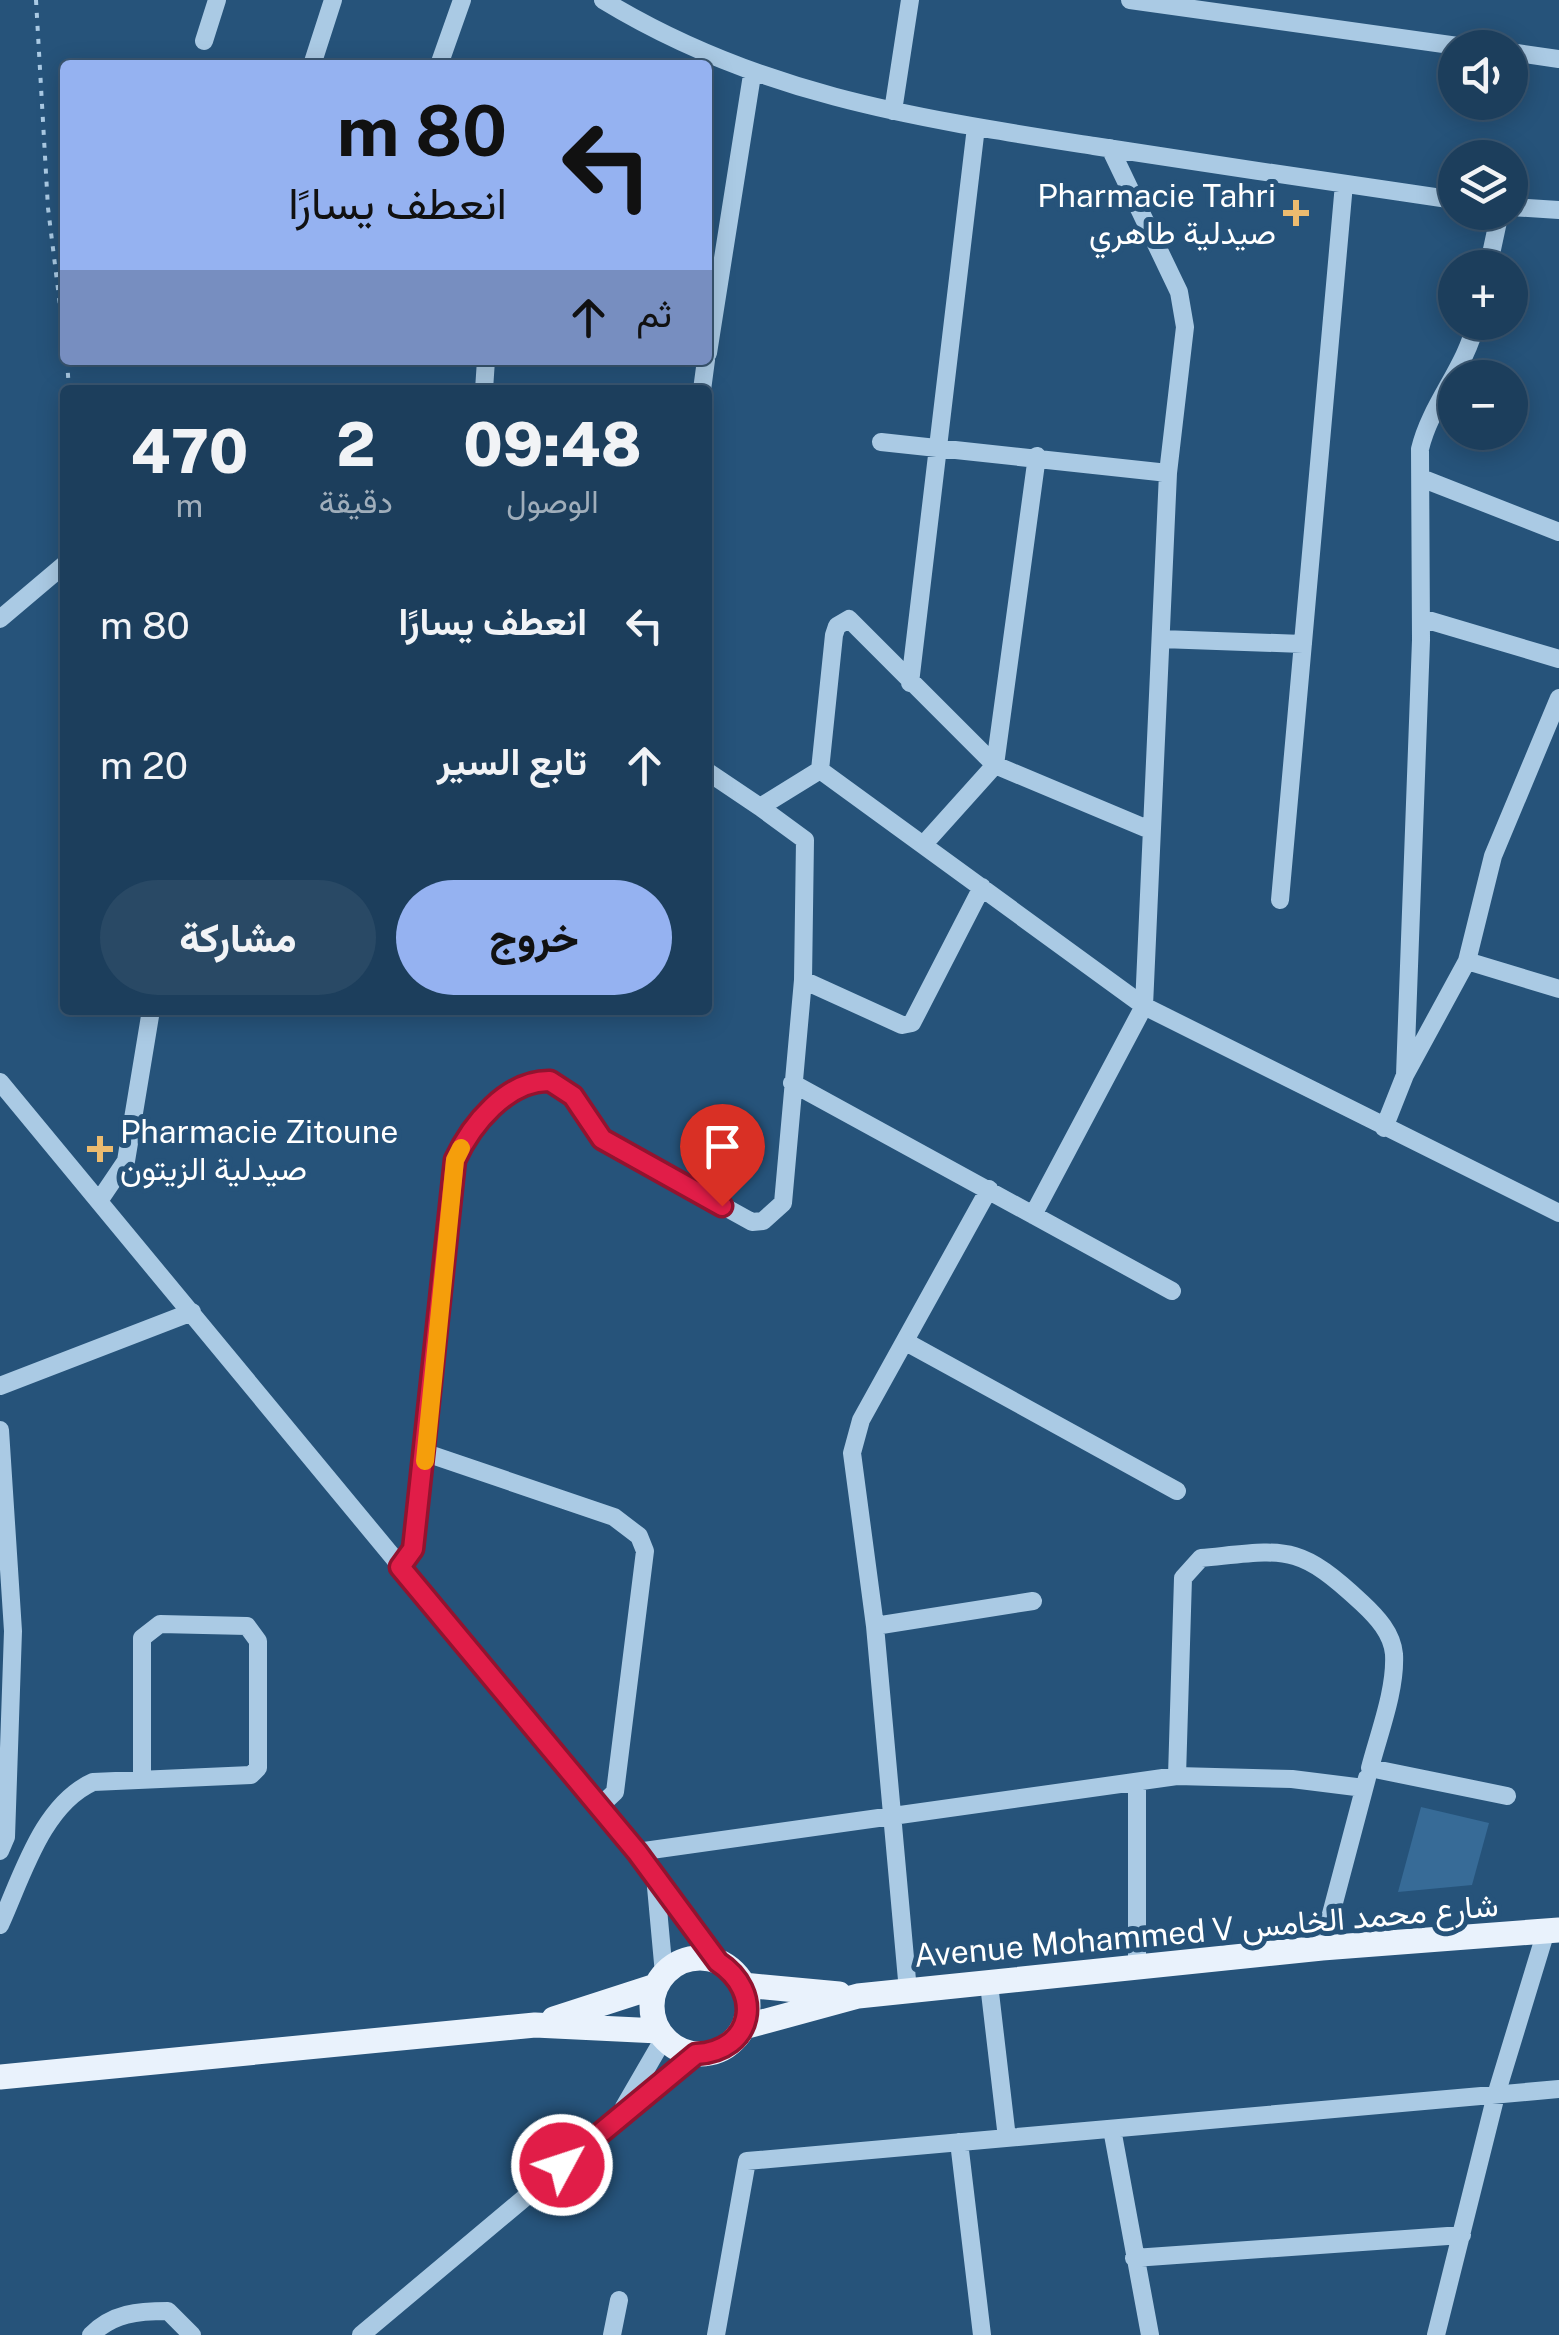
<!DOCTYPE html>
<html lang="ar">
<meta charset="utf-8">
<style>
body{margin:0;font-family:"Public Sans",Vazirmatn,sans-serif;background:#294965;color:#f1f3f6;direction:rtl;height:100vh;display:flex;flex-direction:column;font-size:38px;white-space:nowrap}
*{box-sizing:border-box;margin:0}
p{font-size:32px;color:#a0aebb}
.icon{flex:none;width:55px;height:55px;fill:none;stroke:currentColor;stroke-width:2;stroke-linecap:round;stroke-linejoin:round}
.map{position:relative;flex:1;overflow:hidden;direction:ltr}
.panel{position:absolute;left:60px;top:385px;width:652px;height:630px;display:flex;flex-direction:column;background:#1c3e5c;border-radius:10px;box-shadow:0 5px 25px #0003,0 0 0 2px #3a5772;direction:rtl}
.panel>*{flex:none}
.guide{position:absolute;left:60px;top:60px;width:652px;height:305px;border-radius:10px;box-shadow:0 5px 25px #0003,0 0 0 2px #3a5772;direction:rtl;background:#95b2f1;color:#111;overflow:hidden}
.tools{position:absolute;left:1438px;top:30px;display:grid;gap:20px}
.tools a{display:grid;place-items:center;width:90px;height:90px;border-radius:50%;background:#1c3e5c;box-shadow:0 5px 25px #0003,0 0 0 2px #3a5772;font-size:50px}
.pin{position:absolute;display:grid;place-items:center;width:85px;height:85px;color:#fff;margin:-102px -42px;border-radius:50% 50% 50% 0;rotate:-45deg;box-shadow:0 0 10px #0007}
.pin .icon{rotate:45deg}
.me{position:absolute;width:110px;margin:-55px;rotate:50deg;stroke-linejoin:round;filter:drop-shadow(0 0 8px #0008)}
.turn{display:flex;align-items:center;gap:35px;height:210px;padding:0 40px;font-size:45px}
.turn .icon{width:130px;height:130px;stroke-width:2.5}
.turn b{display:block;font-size:70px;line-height:85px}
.then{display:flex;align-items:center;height:95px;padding:0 40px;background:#0003;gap:20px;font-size:38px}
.eta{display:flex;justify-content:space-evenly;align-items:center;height:170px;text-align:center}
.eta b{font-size:60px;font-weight:800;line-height:70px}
.primary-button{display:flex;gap:20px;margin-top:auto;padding:20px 40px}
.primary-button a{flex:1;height:115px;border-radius:60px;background:#95b2f1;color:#111;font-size:40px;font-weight:800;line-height:115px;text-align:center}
.primary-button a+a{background:#294965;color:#f1f3f6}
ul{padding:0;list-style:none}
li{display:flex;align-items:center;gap:30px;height:140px;padding:0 40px}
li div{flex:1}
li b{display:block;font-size:38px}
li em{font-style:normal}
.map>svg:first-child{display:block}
</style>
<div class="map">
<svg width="1559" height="2335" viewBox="0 0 1559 2335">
<rect width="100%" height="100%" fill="#26537a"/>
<path fill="#376b97" d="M1421,1807l68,16 -17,62 -74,7z"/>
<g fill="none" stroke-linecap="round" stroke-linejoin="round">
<path stroke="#aacae4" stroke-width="4" stroke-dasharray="5 8" stroke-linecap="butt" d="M36,0l12,208 17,138
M67,360l2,30"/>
<path stroke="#aacae4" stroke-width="18" d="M603,0c156,95 313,118 491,146 120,19 241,36 361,54
M1130,0l342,48
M204,41l13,-41
M1510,52l49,7
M312,65l21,-65
M439,65l23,-65
M893,111l17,-111
M1510,207l49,3
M1488,268l12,-56
M708,353l44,-278
M484,390l2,-30
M702,390l4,-30
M881,442l287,31
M1421,478l138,54
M1421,618l138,41
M0,619l65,-55
M1161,639l142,5
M910,683l66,-556
M820,770l324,236 415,207
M820,770l14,-135 3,-9 12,-7 146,146 155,65
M708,772l52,35 60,-37
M924,844l71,-79 42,-309
M1280,900l64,-716
M1467,961l26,-105 66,-158
M803,980l99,45 10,-2 70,-136
M1405,1075l16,-435 -1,-191c11,-46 46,-81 56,-127
M0,1082l637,770 81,110
M792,1083l380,208
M1384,1128l21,-53 62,-114 92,28
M99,1201l27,-40 25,-151
M1033,1215l111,-209 24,-533 17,-146 -6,-35 -69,-144
M906,1342l271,149
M0,1386l192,-74
M0,1430l13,201 -7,206 -6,14
M426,1453l188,64 25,19 6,15 -30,241 -16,15
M400,1567l13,-18 42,-389c16,-35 52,-80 95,-79l23,15 29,43 150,83 11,-1 20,-18 20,-223 2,-140 -45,-33
M875,1626l158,-25
M1177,1776l6,-198 18,-20c85,-8 96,-16 161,45 15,14 30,30 32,51 2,36 -15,79 -24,114l137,28
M1137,1782v186
M637,1852l540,-76 115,3 72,9
M655,1876l9,98
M0,1925c22,-48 42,-120 93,-143l158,-7 7,-7v-127l-11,-15 -87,-2 -18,14v142
M1322,1948l45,-170
M989,1984l18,154
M908,1991l-33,-365 -23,-173 9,-33 128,-231
M624,2107l40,-69
M1112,2129l38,206
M959,2142l23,193
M1134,2258l328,-23
M91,2335c22,-22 47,-24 77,-24l24,24
M361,2335l335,-281
M612,2335l7,-35
M716,2335l31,-174 812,-72
M1436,2335l60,-240 50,-164"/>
<path stroke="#e9f2fc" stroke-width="25" d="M652 2006a48 48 0 1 1 96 0a48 48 0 1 1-96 0Z
M743,1985l96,9
M554,2019l102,-33
M744,2027l114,-31 464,-48 237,-18
M0,2077l535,-52 124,6"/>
</g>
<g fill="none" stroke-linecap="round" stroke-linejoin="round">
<defs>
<path id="route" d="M562,2165l134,-111c58,-3 68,-62 22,-92l-81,-110 -237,-285 13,-18 42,-389c16,-35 52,-80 95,-79l23,15 29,43 120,67"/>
</defs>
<use href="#route" stroke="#92132f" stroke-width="25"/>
<use href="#route" stroke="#e11d48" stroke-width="18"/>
<path stroke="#f59e0b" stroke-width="18" d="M425,1461l30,-301 6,-12"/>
</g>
<g fill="#ecbb6f" stroke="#26537a" stroke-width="4">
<path d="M1291 198h10v10h10v10h-10v10h-10v-10h-10v-10h10z"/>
<path d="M95 1134h10v10h10v10h-10v10h-10v-10h-10v-10h10z"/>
</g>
<g text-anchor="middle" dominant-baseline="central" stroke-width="10" stroke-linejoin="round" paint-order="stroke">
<g font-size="32" fill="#fff" stroke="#26537a" text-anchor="end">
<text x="1276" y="195">Pharmacie Tahri<tspan x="1276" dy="37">صيدلية طاهري</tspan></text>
<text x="120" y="1131" text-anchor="start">Pharmacie Zitoune<tspan x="120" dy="37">صيدلية الزيتون</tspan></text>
</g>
<g font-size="32" fill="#fff" stroke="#26537a">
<text transform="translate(1206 1930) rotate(-5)">Avenue Mohammed V شارع محمد الخامس</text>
</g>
</g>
</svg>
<div class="tools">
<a><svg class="icon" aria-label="sound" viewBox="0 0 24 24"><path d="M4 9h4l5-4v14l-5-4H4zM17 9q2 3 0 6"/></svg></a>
<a><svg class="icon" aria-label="layers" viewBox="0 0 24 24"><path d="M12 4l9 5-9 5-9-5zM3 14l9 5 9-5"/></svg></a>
<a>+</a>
<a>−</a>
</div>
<div class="pin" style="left:722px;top:1206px;background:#d93025"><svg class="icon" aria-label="arrive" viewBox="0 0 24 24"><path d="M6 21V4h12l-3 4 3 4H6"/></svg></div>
<svg class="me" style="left:562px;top:2165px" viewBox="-20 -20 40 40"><circle r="17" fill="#e11d48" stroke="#fff" stroke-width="3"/><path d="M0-11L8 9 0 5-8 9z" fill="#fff"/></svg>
<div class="guide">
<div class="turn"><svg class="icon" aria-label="left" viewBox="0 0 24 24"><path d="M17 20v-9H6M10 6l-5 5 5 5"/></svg><div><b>80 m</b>انعطف يسارًا</div></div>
<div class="then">ثم<svg class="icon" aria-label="ahead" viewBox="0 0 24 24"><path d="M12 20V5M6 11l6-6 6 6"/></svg></div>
</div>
<section class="panel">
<div class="eta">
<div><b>09:48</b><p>الوصول</p></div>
<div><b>2</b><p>دقيقة</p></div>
<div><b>470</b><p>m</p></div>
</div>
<ul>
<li><svg class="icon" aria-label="left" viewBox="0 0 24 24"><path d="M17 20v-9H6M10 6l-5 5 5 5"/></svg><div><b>انعطف يسارًا</b></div><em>80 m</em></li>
<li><svg class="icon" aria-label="ahead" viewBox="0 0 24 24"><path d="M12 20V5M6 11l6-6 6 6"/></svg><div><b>تابع السير</b></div><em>20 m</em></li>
</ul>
<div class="primary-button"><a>خروج</a><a>مشاركة</a></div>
</section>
</div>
